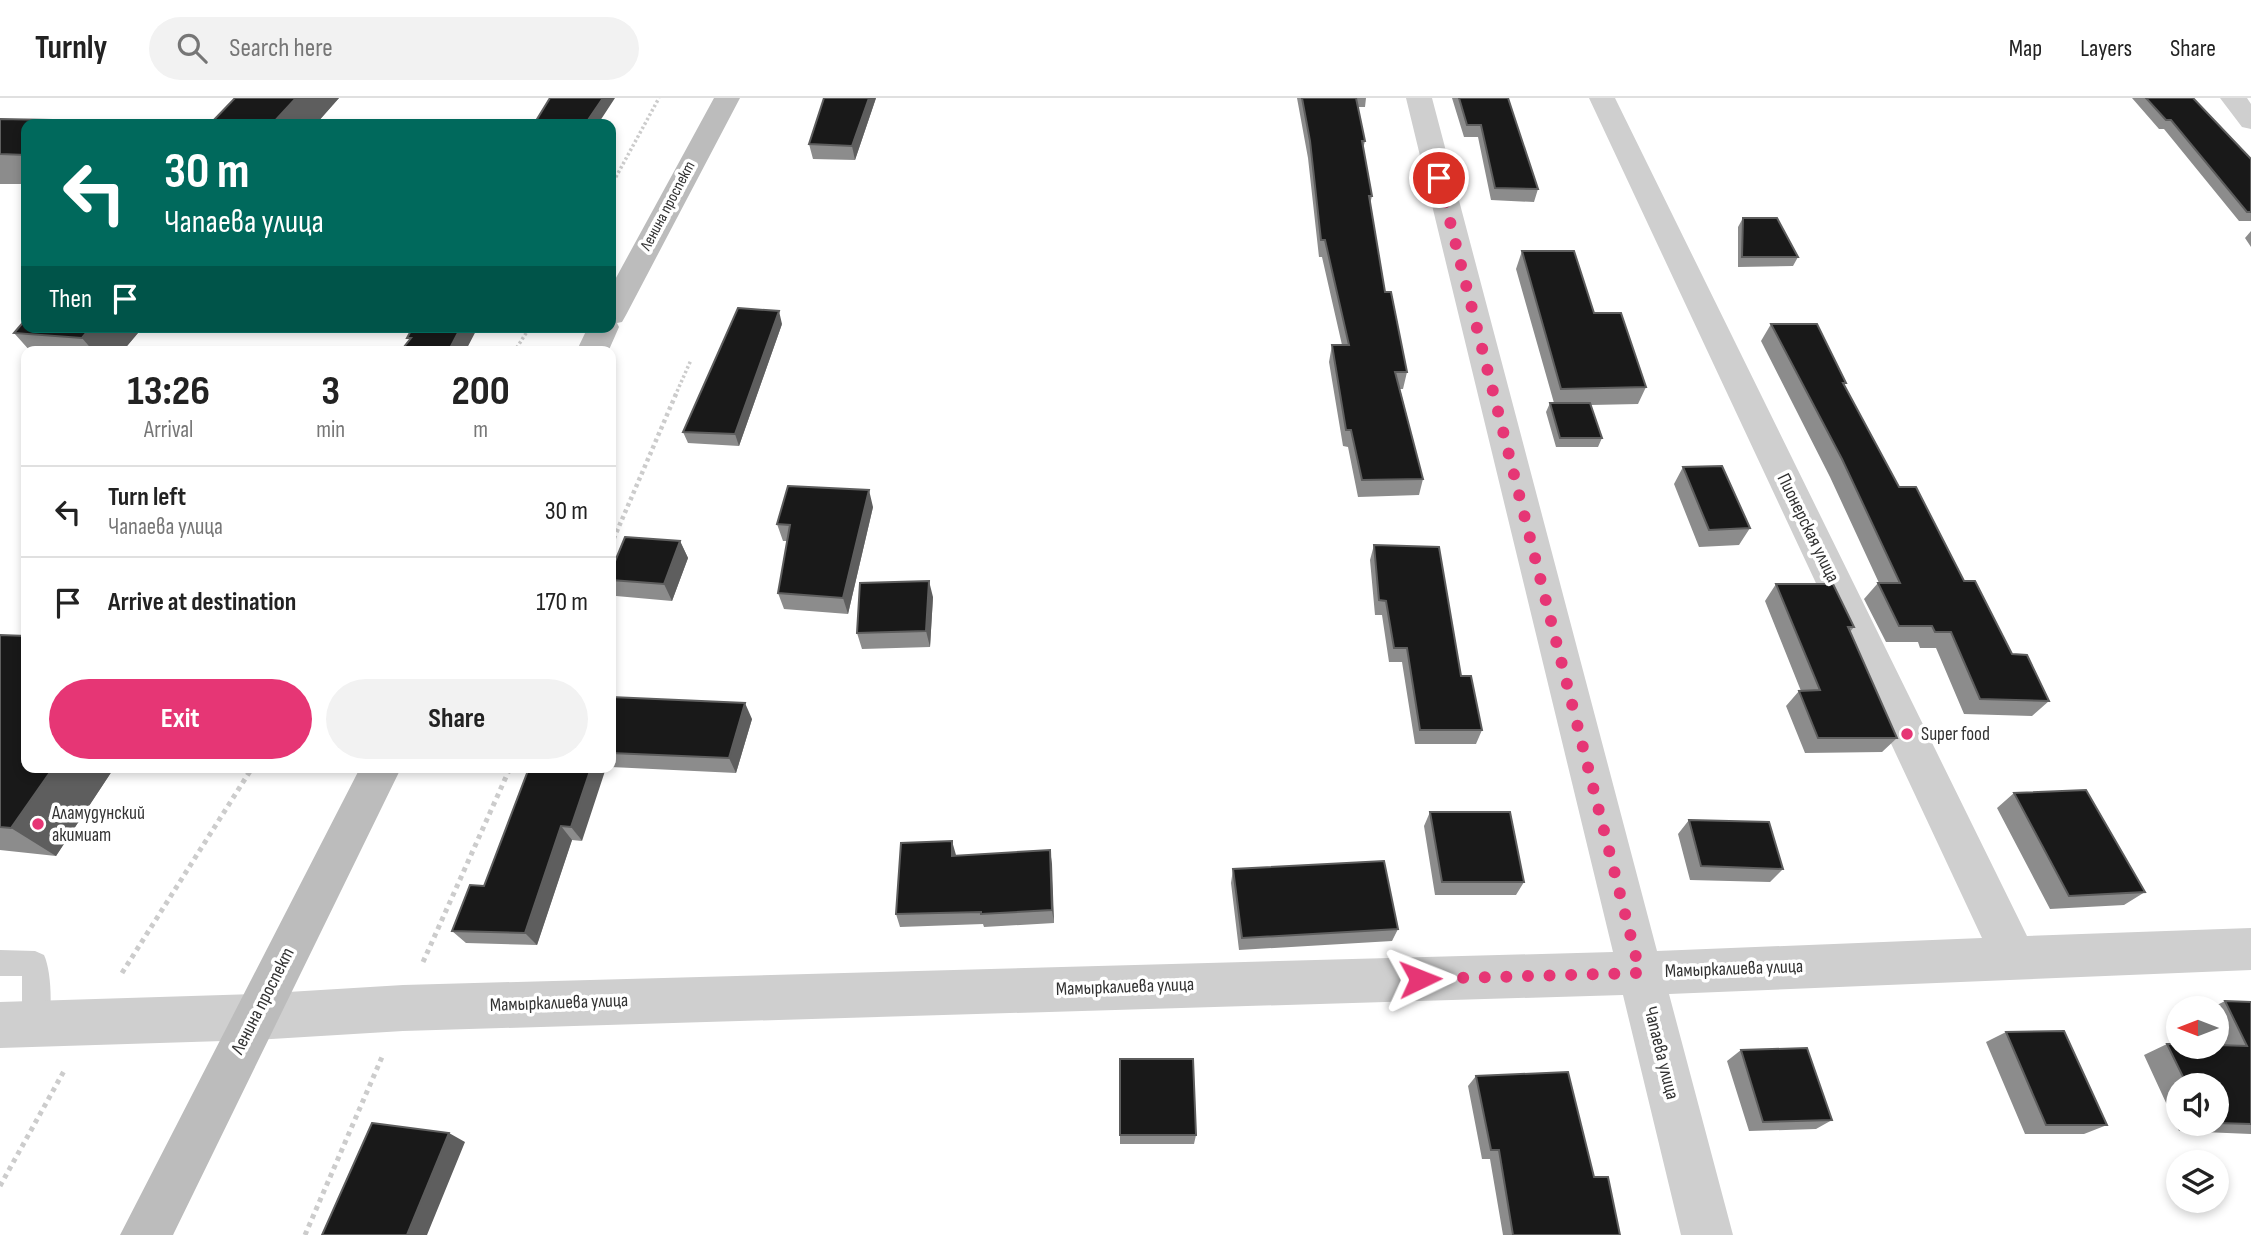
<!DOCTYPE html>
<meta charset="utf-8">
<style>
body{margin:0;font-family:"Sofia Sans Condensed",sans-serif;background:#f2f2f2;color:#222;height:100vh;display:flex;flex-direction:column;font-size:26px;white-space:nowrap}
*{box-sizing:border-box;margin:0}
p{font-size:23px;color:#767676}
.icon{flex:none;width:38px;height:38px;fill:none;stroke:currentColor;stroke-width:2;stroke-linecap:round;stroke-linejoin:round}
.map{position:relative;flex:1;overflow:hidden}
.drawer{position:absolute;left:21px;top:248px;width:595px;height:427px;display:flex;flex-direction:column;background:#fff;border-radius:14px;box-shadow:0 4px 10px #0003}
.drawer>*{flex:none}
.guide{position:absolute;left:21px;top:21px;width:595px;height:214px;border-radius:14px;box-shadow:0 4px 10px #0003;background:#00695c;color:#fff;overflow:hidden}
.needle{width:46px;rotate:270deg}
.buttons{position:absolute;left:2166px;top:898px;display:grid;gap:14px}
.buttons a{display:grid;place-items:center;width:63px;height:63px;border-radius:50%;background:#fff;box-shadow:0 4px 10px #0003;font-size:35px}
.pin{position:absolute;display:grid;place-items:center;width:60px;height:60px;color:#fff;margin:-30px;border:4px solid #fff;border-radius:50%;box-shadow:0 2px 7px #0007}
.me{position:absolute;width:77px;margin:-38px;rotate:88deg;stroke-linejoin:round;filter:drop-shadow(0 0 5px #0008)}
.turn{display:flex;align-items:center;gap:24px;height:147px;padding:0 28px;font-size:32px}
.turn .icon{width:91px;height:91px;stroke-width:2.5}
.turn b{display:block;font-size:49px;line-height:60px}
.then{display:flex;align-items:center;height:66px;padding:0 28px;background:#0003;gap:14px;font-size:26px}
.eta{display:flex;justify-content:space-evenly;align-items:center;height:119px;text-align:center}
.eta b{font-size:42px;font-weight:700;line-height:49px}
.action{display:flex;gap:14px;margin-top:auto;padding:14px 28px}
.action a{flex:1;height:80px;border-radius:42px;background:#e63675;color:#fff;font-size:28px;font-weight:700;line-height:80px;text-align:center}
.action a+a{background:#f2f2f2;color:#222}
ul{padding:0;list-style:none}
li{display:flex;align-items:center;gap:21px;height:91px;padding:0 28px;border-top:2px solid #e0e0e0}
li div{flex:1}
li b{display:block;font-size:26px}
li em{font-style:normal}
header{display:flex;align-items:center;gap:42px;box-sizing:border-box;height:98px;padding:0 35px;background:#fff;border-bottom:2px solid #e0e0e0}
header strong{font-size:33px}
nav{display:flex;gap:38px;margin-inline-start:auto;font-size:24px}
.search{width:490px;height:63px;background:#f2f2f2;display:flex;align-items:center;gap:18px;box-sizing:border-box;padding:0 24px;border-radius:38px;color:#767676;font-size:26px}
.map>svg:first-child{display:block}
</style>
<header>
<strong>Turnly</strong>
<div class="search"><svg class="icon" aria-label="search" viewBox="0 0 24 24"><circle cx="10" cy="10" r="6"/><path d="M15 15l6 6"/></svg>Search here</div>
<nav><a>Map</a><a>Layers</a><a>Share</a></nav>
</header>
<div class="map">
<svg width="2251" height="1137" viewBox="0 0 2251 1137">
<rect width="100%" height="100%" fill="#fff"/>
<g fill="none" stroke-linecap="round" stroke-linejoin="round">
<path stroke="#ccc" stroke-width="3.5" stroke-dasharray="2.5 2.5" stroke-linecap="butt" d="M611,88l48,-88
M514,254l16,-25
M675,298l16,-36"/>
<path stroke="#ccc" stroke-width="4.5" stroke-dasharray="3.5 3.5" stroke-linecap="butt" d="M611,447l65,-151"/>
<path stroke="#ccc" stroke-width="5" stroke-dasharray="4.5 4.5" stroke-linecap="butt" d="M423,864l87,-194
M122,875l130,-205
M0,1088l64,-115
M305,1137l77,-178"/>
<path fill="#cfcfcf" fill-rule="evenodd" d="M0,852l35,1 9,4c8,17 9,61 2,78l-10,4 -10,-4 -4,-10v-47h-22z"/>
<path fill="#cfcfcf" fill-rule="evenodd" d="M1406,0h26l225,853 325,-13 -393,-840h26l412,838 224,-8v42l-582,24 64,241h-52l-58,-240 -1220,36 -148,9 -255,8v-46l255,-8 148,-9 1210,-33z
M2220,0h27l4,6v25l-9,-2z"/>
<path fill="#bcbcbc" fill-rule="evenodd" d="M714,0h26l-114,217 -4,7 -5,1 2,4 -11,25h-32l12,-25h23v-40z
M360,670h41l-228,467h-53z"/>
</g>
<path fill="#8c8c8c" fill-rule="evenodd" d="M235,0h104l-23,26h-290v60h-26v-65l211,4z
M876,0l-21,62 -42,-1 -4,-15z
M1297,0h69l-1,9h-7l7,34 -2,8 9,47 -2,8 15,88 22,80 -4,17h-3l23,90 -4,16 -61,2 -10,-50 -5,-1 -14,-84 3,-17h10l-20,-88h-3l-11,-99z
M1452,0h56l30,91 -4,13 -43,-2 -13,-63h-14z
M2132,0h61l58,61v62h-12l-75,-92h-5z
M1743,120l55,39 -5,9 -55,1v-40z
M2251,133v16l-6,-9z
M1522,153l72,62 52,74 -8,17 -47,1 11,33 -4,9h-42l-10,-35 4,-9h4l-38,-134z
M782,226l-43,122 -51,-3 -5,-11z
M1771,226l75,59 -2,3 55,101 113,167 37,47 -17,15 -68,-2 -28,-66h-16l-2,-6h-32l-22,-43 14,-16h1l-49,-106 -69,-136z
M143,229l-21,25h-91l-17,-19z
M1683,369l67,61 -11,17 -40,2 -25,-63z
M873,409l-25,107 -64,-5 -6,-16 9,-52h-4l-6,-17z
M680,443l8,17 -16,43 -56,-5 -5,-9v-16z
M1374,447l87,131 21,54 -6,14h-61l-13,-82h-13l-7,-47h-7l-5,-55z
M1776,486l78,43 -4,5 47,106 -15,14 -77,1 -19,-47 13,-15h2l-36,-90z
M933,499l-3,50 -68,2 -5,-16z
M0,537l26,133h88l-58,88 -56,-6z
M611,599l141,22 -16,54 -125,-6z
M529,670l53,73 -10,-1 -35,105 -71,-2 -14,-12 32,-45z
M2014,695l131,99 -21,13 -74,4 -53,-101z
M1430,714l94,70 -8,13h-81l-11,-69z
M1689,722l94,49 -13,13 -80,-2 -12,-46z
M1050,752l4,73 -70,4 -1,-3 -83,3 -4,-13 60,-58z
M1233,771l165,60 -6,12 -153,9 -8,-67z
M2225,903l26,1v132l-72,-3 -35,-76 23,-11 50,2v-38h-6zM2179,987h38v39h-38z
M2006,934l101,93 -23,9h-59l-39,-92z
M1741,952l91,70 -16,9 -67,2 -22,-70z
M1120,961l76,76 -2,9h-74z
M1476,978l118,101 26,58h-117l-13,-76h-8l-14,-73z"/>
<path fill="#5e5e5e" d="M296,0h43l-23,26h-44z
M603,0h12l-17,26h-8l-2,-4z
M869,0h7l-21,62 -3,-14z
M779,213l3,13 -43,122 -4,-12z
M91,229h52l-21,25h-28l-12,-14z
M461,229h17l-13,25h-17z
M869,392l4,17 -25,107 -5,-16z
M680,443l8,17 -16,43 -8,-17z
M929,483l4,16 -3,50 -4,-16z
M745,605l7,16 -16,54 -7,-15z
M53,670h61l-58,88 -45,-28z
M591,670h15l-24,73 -11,-14z
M561,728l11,14 -35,105 -12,-12z
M952,743l4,14 -1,14 -3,-13z
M1050,752l2,14 2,59 -2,-13z
M449,1035l16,9 -38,93h-20z"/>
<path fill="#191919" stroke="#5e5e5e" stroke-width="2" d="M235,0h61l-24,26h-246v31l-26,-1v-35l211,4z
M550,0h53l-15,22h-3l-3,4h-48z
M824,0h45l-17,48 -43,-2z
M1302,0h54l9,43h-3l10,55h-3l16,96h6l16,80h-12l28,107 -61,1 -11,-50h-5l-14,-85h17l-24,-105h-4l-11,-99z
M1459,0h49l30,91 -43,-1 -14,-63h-14z
M2146,0h47l58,61v53h-4l-76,-92h-5z
M1743,120h34l21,39h-56z
M1522,153h52l20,62h27l25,74 -85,2z
M738,210l41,3 -44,123 -52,-2z
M26,221v8h65l-9,11 -68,-5z
M1771,226h46l29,59h-3l56,104h17l48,94h11l37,73 15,1 22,46 -69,-2 -29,-67h-16l-3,-6h-33l-21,-43h22l-58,-124z
M413,229h48l-13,25h-48l11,-14h-4z
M1550,305h40l12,35h-42z
M1722,368l28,62 -41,2 -26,-63z
M788,388l81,4 -26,108 -65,-5 12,-68 -13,-1z
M625,439l55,4 -16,43 -53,-4v-9z
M1374,447l65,2 22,129h10l11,54h-62l-13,-82h-13l-8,-47 -7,-1z
M929,483l-3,50 -69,2 3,-50z
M1776,486h57l21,43h-6l49,111h-79l-19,-47 21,-1z
M0,537l26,1v132h27l-42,60 -11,-1z
M611,599l134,6 -16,55 -118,-5z
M529,670h62l-20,59 -10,-1 -36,107 -73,-2 18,-46 14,1z
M2086,692l59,102 -76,4 -55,-103z
M1430,714h80l14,70h-82z
M1689,722l80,2 14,47 -82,-3z
M952,743v15l98,-6 2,60 -71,4v-2l-85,2 5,-71z
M1384,763l14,68 -156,9 -9,-69z
M2225,903l26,1v122l-34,-1v-38h-30l-20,-41h12v2h38v-1l30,1z
M2064,933l43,94h-61l-40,-93z
M1807,950l25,72 -69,2 -22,-72z
M1120,961h73l3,76h-76z
M1568,974l26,105h14l12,58h-107l-14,-85h-8l-15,-74z
M372,1025l77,10 -42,102h-85z"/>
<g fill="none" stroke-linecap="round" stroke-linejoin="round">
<path stroke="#e63675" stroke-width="12" stroke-dasharray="0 21.6" d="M1420,881l220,-6 -201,-795"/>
</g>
<g fill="#e63675" stroke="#fff" stroke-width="2.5">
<circle cx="1907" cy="636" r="7"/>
<circle cx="38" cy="726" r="7"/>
</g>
<g text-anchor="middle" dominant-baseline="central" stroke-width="7" stroke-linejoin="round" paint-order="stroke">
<g font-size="16" fill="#323232" stroke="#fff">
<text transform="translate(668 108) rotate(-62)">Ленина проспект</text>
</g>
<g font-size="19" fill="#323232" stroke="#fff">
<text transform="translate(1808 430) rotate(64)">Пионерская улица</text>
<text transform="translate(1734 871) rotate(-2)">Мамыркалиева улица</text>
<text transform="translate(1125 889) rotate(-2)">Мамыркалиева улица</text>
<text transform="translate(263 903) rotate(-63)">Ленина проспект</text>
<text transform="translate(559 905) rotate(-2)">Мамыркалиева улица</text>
<text transform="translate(1661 955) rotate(76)">Чапаева улица</text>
</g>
<g font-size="19" fill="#323232" stroke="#fff" text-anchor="start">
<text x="1921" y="636">Super food</text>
<text x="52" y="715">Аламудунский<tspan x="52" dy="22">акимиат</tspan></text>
</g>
</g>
</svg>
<div class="buttons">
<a><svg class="needle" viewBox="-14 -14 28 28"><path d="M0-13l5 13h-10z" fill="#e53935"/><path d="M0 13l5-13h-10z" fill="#767676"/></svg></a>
<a><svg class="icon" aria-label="sound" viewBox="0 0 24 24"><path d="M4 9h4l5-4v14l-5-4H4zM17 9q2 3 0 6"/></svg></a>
<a><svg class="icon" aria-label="layers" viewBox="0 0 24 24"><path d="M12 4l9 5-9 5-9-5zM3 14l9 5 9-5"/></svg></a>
</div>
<div class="pin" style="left:1439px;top:80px;background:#d93025"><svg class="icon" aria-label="arrive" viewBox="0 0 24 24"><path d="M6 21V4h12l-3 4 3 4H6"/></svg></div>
<svg class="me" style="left:1420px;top:881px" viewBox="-20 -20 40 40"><path d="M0-17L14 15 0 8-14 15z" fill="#e63675" stroke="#fff" stroke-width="4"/></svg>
<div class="guide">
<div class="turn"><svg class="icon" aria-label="left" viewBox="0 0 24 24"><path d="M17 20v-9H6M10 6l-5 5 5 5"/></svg><div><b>30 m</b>Чапаева улица</div></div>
<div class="then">Then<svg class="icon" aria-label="arrive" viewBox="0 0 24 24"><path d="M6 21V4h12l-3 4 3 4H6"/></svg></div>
</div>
<section class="drawer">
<div class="eta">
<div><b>13:26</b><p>Arrival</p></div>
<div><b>3</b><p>min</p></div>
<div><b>200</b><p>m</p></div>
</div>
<ul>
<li><svg class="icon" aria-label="left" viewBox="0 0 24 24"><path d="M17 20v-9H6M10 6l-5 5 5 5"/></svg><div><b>Turn left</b><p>Чапаева улица</p></div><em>30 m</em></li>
<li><svg class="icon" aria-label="arrive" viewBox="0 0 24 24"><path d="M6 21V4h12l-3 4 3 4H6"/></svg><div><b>Arrive at destination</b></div><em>170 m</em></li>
</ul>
<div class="action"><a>Exit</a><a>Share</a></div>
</section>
</div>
